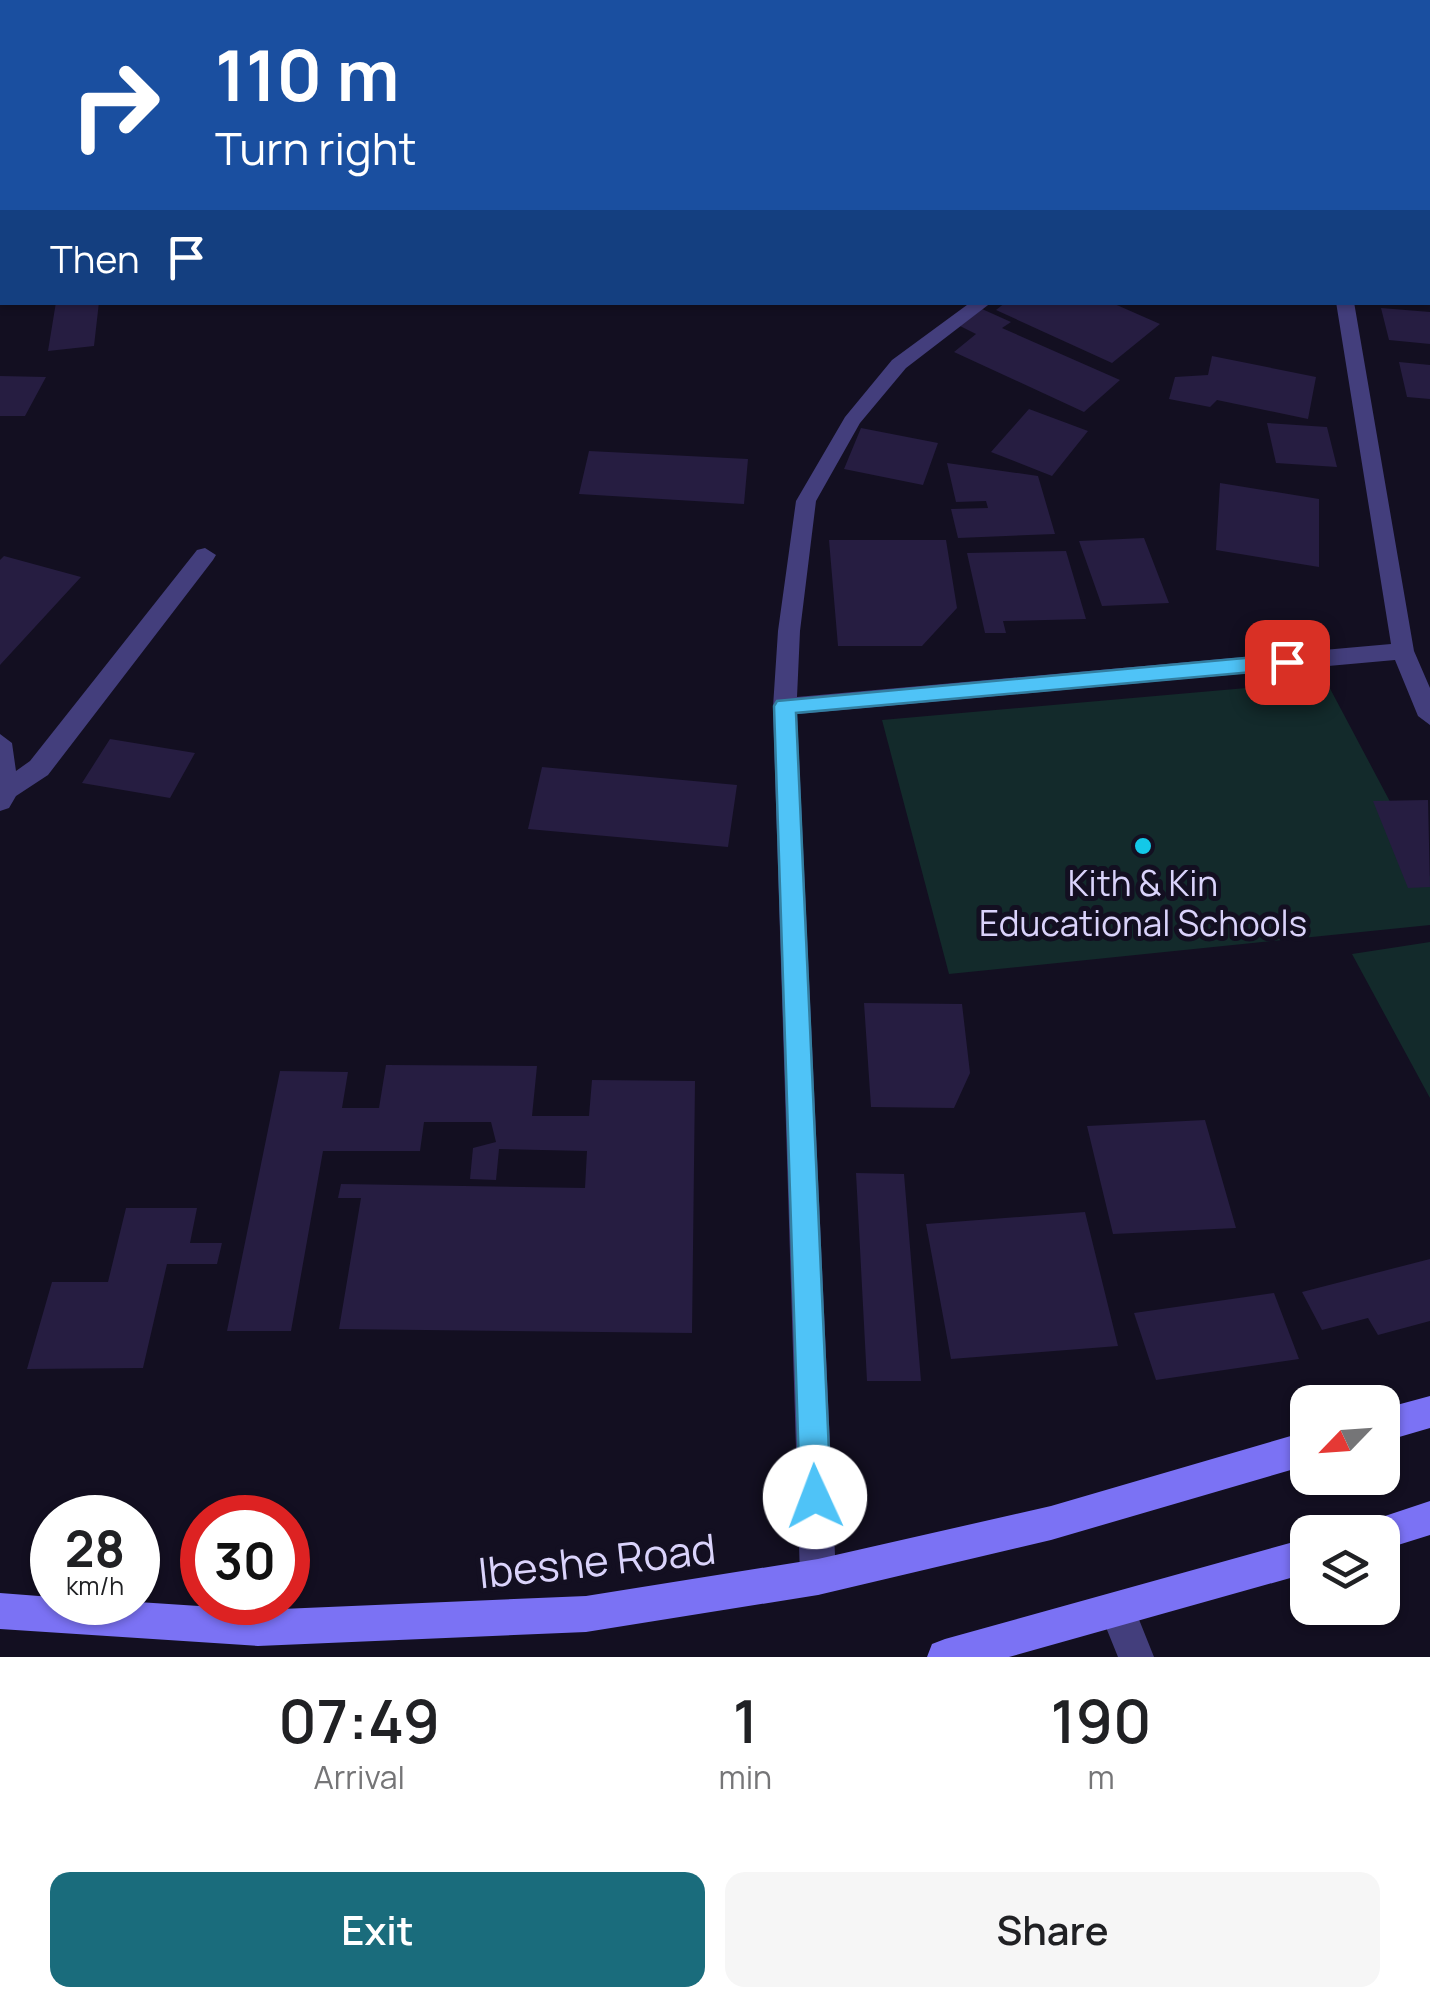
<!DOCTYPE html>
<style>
body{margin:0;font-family:Manrope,sans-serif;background:#f6f6f6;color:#202124;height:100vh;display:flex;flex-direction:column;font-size:38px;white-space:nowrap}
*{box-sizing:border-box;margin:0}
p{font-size:32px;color:#757577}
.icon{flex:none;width:55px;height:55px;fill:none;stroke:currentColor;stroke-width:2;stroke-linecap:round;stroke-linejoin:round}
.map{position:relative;height:1657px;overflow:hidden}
.panel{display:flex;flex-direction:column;background:#fff;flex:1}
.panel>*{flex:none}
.top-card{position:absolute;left:0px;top:0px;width:1430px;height:305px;box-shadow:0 2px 8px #0004;background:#1a4fa0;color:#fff;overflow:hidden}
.needle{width:65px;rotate:245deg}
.tools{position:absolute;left:1290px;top:1385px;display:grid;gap:20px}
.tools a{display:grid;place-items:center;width:110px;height:110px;border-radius:20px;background:#fff;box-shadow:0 2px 8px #0004;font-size:50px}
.speed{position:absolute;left:30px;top:1495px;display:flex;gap:20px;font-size:50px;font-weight:700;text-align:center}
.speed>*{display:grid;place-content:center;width:130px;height:130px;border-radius:50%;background:#fff;box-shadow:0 2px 8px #0004;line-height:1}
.speed small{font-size:25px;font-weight:400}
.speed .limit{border:15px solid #d22;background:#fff;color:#111}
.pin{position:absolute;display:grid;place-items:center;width:85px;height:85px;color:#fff;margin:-42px;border-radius:20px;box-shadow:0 5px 15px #0006}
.me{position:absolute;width:110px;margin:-55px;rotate:358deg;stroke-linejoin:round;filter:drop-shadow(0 0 8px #0008)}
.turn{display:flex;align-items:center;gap:35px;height:210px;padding:0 50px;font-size:45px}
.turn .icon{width:130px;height:130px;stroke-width:2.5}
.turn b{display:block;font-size:70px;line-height:85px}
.then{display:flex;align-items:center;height:95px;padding:0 50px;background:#0003;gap:20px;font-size:38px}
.eta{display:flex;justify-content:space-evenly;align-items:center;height:170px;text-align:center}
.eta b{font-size:60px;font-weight:600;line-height:70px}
.primary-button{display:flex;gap:20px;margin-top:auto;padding:20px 50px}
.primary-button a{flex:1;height:115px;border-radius:20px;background:#1a6c7c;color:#fff;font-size:40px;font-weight:600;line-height:115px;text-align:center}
.primary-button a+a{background:#f6f6f6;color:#202124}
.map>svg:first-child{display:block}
</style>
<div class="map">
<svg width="1430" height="1657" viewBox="0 0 1430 1657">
<rect width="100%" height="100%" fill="#130f21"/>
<path fill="#132a2b" d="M1326,681l104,196v48l-481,49 -67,-254z
M1430,942v156l-78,-144z"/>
<path fill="#261d41" d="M56,302h43l-5,44 -46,5z
M1006,302h104l50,22 -48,39 -116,-53z
M1381,308l49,4v32l-41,-4z
M982,309l29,13 -9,6 118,52 -36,32 -130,-60 22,-18 -16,-8z
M1212,356l104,21 -8,42 -91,-19 -7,7 -41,-8 6,-22 33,-2z
M1399,362l31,3v34l-23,-2z
M0,376l46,1 -21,39h-25z
M1029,409l59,22 -36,45 -61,-24z
M1267,423l60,4 10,40 -61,-4z
M861,428l77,15 -15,42 -79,-16z
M589,451l159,8 -4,45 -165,-10z
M947,463l91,13 17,58 -97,4 -7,-29 37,-1 -2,-7 -30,1z
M1220,483l99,16v68l-103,-17z
M1144,538l25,65 -67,3 -23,-65z
M829,540h117l11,68 -35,38h-84z
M1066,551l20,68 -83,2 3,12h-21l-18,-80z
M4,556l77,21 -81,88v-105z
M110,739l85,14 -25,45 -88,-15z
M542,767l195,18 -9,62 -200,-18z
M1428,800l2,87 -22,1 -35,-87z
M864,1003l98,1 8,69 -16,35 -83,-1z
M386,1065l151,1 -5,50h57l3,-36 103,1 -3,252 -353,-4 22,-131h-23l3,-14 244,4 2,-37 -88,-2 -3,31 -26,-1 3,-31 23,-6 -5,-20h-67l-4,29h-97l-32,180h-64l53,-260 68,1 -6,36h37z
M1205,1120l31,108 -123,6 -26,-108z
M856,1173l48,1 17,207h-54z
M126,1208h71l-7,35h32l-5,21h-50l-24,104 -116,1 25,-87h56z
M1085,1212l33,134 -167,13 -25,-135z
M1430,1259v62l-52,14 -10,-17 -46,12 -20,-38z
M1274,1293l25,66 -143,21 -22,-67z"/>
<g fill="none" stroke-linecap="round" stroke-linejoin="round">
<path fill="#433e7c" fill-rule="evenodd" d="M646,0h14v2h-14z
M960,0h14v2h-14z
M1307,0h16l2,2h-16z
M1428,48h2v9h-2z
M0,80h2v8h-2z
M0,257h2v10h-2z
M971,302h21l-86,66 -46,55 -44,78 -16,130 -3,66 594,-53 -55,-342h18l60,349 16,37v37l-12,-9 -23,-56 -598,54 39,863 -6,12 -12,6 -12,-6 -6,-12 -27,-870 5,-76 18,-130 49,-84 47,-57z
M205,548l11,7 -3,5 -165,215 -32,21 -7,12 -9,3v-77l12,9 4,28 14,-10 167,-211z
M1117,1592l13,5 24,60h-36l-19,-47 5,-13z"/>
<path fill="#7b72f4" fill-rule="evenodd" d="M1430,1396v32l-48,14v-33z
M1308,1431v34l-257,75 -233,55 -232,37 -328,14 -258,-17v-36l52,4v5h86l120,8 328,-14 232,-37 233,-53z
M1430,1501v34l-48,15v-18h-17l5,-11z
M1308,1538v35l-299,84h-82l5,-13 13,-5z"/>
</g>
<path fill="#4fc3f7" stroke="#337fa1" stroke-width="2.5" d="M1287,654l11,8 -11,7 -491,44 35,784 -5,11 -11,5 -11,-5 -4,-11 -26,-791 3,-5z"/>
<circle fill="#13c8e8" stroke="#130f21" stroke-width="4" cx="1143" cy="846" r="10"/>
<g text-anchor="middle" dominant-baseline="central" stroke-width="10" stroke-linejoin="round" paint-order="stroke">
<g font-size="35" fill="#dad3fb" stroke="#130f21">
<text x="1143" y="883">Kith &amp; Kin<tspan x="1143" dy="40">Educational Schools</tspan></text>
</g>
<g font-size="42" fill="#dad3fb" stroke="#130f21">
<text transform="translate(597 1560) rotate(-6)">Ibeshe Road</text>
</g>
</g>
</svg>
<div class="tools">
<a><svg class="needle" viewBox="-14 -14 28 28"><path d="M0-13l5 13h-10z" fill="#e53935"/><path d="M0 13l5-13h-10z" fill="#757577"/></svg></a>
<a><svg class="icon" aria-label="layers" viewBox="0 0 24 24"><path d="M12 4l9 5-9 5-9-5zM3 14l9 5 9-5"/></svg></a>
</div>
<div class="speed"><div>28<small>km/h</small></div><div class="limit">30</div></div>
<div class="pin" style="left:1287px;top:662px;background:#d93025"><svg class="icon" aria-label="arrive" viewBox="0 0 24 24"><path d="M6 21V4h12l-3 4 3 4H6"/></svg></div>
<svg class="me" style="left:815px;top:1497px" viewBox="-20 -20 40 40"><circle r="19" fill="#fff"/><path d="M0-13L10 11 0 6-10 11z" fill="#4fc3f7"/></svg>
<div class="top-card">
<div class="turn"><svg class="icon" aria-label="right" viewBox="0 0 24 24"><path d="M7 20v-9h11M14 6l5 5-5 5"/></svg><div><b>110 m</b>Turn right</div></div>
<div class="then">Then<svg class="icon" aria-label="arrive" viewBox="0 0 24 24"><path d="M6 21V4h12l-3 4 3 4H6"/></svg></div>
</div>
</div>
<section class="panel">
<div class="eta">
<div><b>07:49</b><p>Arrival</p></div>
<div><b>1</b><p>min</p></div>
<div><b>190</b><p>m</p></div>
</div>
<div class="primary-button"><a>Exit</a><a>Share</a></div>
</section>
